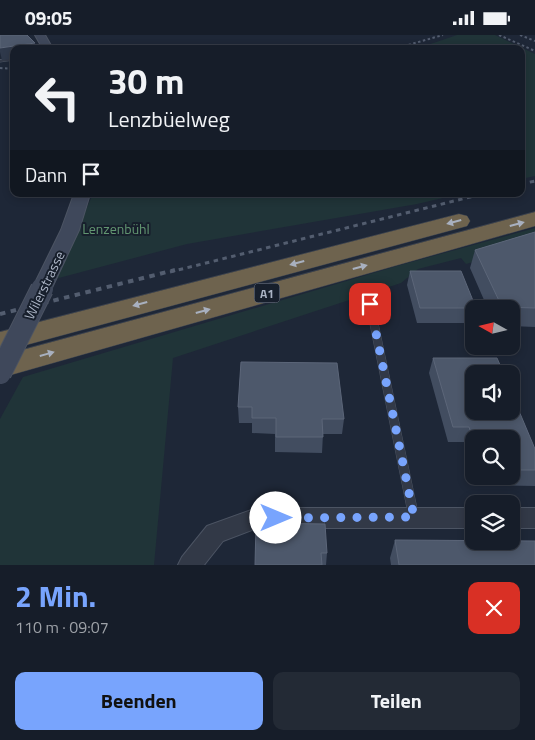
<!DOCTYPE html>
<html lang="de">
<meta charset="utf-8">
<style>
body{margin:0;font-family:"Titillium Web",sans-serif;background:#232a35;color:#f1f3f6;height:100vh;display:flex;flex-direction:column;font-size:19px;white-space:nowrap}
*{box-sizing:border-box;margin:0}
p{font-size:16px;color:#9ea2a8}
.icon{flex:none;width:28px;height:28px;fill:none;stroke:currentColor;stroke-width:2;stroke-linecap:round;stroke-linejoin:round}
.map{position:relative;height:530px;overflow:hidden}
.details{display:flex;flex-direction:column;background:#161d29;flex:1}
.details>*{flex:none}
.top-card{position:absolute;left:10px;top:10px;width:515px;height:152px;border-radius:10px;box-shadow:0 2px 8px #0003,0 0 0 1px #353b46;background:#161d29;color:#f1f3f6;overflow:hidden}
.needle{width:32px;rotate:278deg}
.buttons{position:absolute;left:465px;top:265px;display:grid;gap:10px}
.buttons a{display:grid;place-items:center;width:55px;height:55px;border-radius:10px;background:#161d29;box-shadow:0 2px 8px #0003,0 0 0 1px #353b46;font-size:25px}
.pin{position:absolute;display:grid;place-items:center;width:42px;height:42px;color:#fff;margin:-21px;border-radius:10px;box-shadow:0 2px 8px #0006}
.me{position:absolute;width:55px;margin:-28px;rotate:90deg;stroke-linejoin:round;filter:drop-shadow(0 0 4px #0008)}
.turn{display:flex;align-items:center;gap:18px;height:105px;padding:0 15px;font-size:22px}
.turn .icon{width:65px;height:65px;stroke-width:2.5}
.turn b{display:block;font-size:35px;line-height:42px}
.then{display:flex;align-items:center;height:48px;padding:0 15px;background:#0003;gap:10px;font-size:19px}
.round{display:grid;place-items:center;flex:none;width:52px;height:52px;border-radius:10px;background:#232a35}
.summary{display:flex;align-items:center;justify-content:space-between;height:85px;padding:0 15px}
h1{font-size:30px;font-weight:700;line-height:38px;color:#78a4fd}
.action{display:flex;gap:10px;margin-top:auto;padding:10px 15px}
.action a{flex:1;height:58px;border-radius:10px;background:#78a4fd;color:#111;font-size:20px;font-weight:700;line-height:58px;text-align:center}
.action a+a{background:#232a35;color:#f1f3f6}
.status{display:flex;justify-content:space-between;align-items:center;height:35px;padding:0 25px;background:#161d29;direction:ltr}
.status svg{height:14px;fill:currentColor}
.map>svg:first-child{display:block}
</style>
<div class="status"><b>09:05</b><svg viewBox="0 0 49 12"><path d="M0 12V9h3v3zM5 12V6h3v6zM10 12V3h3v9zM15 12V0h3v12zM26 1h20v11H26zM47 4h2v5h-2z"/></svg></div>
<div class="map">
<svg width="535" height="530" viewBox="0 0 535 530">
<rect width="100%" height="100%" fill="#1e2737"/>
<path fill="#203438" d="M457,0h38l40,19v122l-14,3v-130h-105z
M93,159h367l-43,10 -230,40 -132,35z
M535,193v16l-69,20 -5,-6 -43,11 -17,14 -228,75 -19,207h-154v-146l23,-42 374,-111z"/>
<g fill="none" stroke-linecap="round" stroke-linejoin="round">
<defs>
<path id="lane" d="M14,23v2l-14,2v-2z
M367,267h3l4,2 45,214 -1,4 -4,1 -4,-1 -1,-4 -43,-214z"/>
<path id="street" d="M257,473h217v20h-217l-34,13 -19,24h-26l4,-8 25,-31z
M511,473h24v20h-24z"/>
<path id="secondary" d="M35,0h10l8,14h-10z
M74,159h16l-11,36 -30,64 -7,1 -7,-1 -3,-5 29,-59z"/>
<path id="highway" d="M535,177v14l-535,152v-22z
M459,179l8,2 3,5 -3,5 -467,126v-20z"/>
</defs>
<use href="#lane" stroke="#4c5463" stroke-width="1"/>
<use href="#street" stroke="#4c5463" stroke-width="2"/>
<use href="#secondary" stroke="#4c5463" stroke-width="2"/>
<use href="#highway" stroke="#39414f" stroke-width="1"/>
<use href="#lane" fill="#323947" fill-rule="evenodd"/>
<use href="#street" fill="#323947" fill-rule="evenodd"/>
<use href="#secondary" fill="#3f485b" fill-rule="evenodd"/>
<use href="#highway" fill="#6e634e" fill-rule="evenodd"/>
<path stroke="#535d6f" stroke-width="2" stroke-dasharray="2.5 2.5" stroke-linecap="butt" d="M499,0l36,16
M520,0l15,6
M394,14l49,-14
M0,33l14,1"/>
<path stroke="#535d6f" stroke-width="3" stroke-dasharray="4.5 4.5" stroke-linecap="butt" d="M521,149l14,-3
M170,237l312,-78"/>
<path stroke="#535d6f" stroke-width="4" stroke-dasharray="5.5 5.5" stroke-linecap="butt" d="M0,279l175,-44"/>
<defs>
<path id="secondary-bridge" d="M0,338l42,-84"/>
</defs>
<use href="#secondary-bridge" stroke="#4c5463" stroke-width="24" stroke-linecap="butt"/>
<use href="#secondary-bridge" stroke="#3f485b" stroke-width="22"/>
</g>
<path fill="#424d60" d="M535,197v95l-24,-1v-17h-23l-18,-41 5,-18z
M410,236l66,37 -2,1v5l-3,9h-54l-10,-38z
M433,323l102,91v37l-58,-1 -3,-9h37v-37h-37v36l-10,-33h-16l-19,-69z
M241,327l103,57 -2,15h-19l-1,19 -47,-1v-18l-23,-1v-10h-13l-1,-16z
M256,488l71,30 -1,12h-71z
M395,505l140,25h-144l-1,-7z"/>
<path fill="#2f394b" d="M35,8l2,6h-23v10l-12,1 -2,-8v-4z"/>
<path fill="#4d586b" stroke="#5c6679" d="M0,0h27l8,8 -35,5z
M535,197v76l-33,-1 -27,-57z
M410,236h51l15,37h-56z
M433,323h64l7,16h-30v37h37v-19l24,57v21h-24v-31h-37v3l-5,-15h-16z
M241,327l96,1 7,56h-22l1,18h-47v-19h-24v-11h-14z
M256,488l69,1 2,29h-6l1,12h-67z
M395,505l140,1v24h-136z"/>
<defs><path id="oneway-solid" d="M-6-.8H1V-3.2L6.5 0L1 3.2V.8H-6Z" transform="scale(1.25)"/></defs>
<g fill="#a8b0bf">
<use href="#oneway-solid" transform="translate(454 187) rotate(165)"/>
<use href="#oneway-solid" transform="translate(517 189) rotate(-15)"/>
<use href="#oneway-solid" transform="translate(297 228) rotate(165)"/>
<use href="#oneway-solid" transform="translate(360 232) rotate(-15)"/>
<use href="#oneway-solid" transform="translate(140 269) rotate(165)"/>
<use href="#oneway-solid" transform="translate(203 276) rotate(-15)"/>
<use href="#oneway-solid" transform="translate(47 319) rotate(-16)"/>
</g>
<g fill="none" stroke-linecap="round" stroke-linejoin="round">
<path stroke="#78a4fd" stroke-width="9" stroke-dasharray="0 16.2" d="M276,483l138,-1 -44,-213"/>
</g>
<g text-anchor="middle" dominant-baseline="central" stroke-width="4" stroke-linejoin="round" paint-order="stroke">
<rect fill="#171f2c" stroke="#7f8797" stroke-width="1" x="254.5" y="248.5" width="25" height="19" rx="4"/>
<g font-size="12" font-weight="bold" fill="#abb4c5">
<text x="267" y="258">A1</text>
</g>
<g font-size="14" fill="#629671" stroke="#171f2c">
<text x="116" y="193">Lenzenbühl</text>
</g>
<g font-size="14" fill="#abb4c5" stroke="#171f2c">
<text transform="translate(44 250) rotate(-64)">Wilerstrasse</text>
</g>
</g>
</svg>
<div class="buttons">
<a><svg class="needle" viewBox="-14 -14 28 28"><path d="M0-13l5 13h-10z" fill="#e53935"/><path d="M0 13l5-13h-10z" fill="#9ea2a8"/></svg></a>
<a><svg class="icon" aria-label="sound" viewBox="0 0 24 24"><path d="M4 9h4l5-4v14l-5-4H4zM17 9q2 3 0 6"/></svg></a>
<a><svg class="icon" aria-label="search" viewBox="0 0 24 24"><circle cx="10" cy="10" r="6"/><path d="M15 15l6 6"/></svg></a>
<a><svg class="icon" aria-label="layers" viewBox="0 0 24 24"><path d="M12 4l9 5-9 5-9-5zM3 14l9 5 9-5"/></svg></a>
</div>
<div class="pin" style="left:370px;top:269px;background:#d93025"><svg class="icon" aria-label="arrive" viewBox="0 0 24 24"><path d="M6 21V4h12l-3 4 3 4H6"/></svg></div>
<svg class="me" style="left:276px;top:483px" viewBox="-20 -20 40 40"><circle r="19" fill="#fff"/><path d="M0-13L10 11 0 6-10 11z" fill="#78a4fd"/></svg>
<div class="top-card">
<div class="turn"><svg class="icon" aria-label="left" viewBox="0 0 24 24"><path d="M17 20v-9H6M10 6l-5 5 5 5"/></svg><div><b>30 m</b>Lenzbüelweg</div></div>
<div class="then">Dann<svg class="icon" aria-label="arrive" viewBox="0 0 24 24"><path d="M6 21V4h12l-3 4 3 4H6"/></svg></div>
</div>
</div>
<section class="details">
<div class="summary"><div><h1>2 Min.</h1><p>110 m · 09:07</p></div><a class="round" style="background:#d93025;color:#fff"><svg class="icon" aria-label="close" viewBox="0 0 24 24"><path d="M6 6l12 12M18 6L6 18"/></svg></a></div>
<div class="action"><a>Beenden</a><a>Teilen</a></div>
</section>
